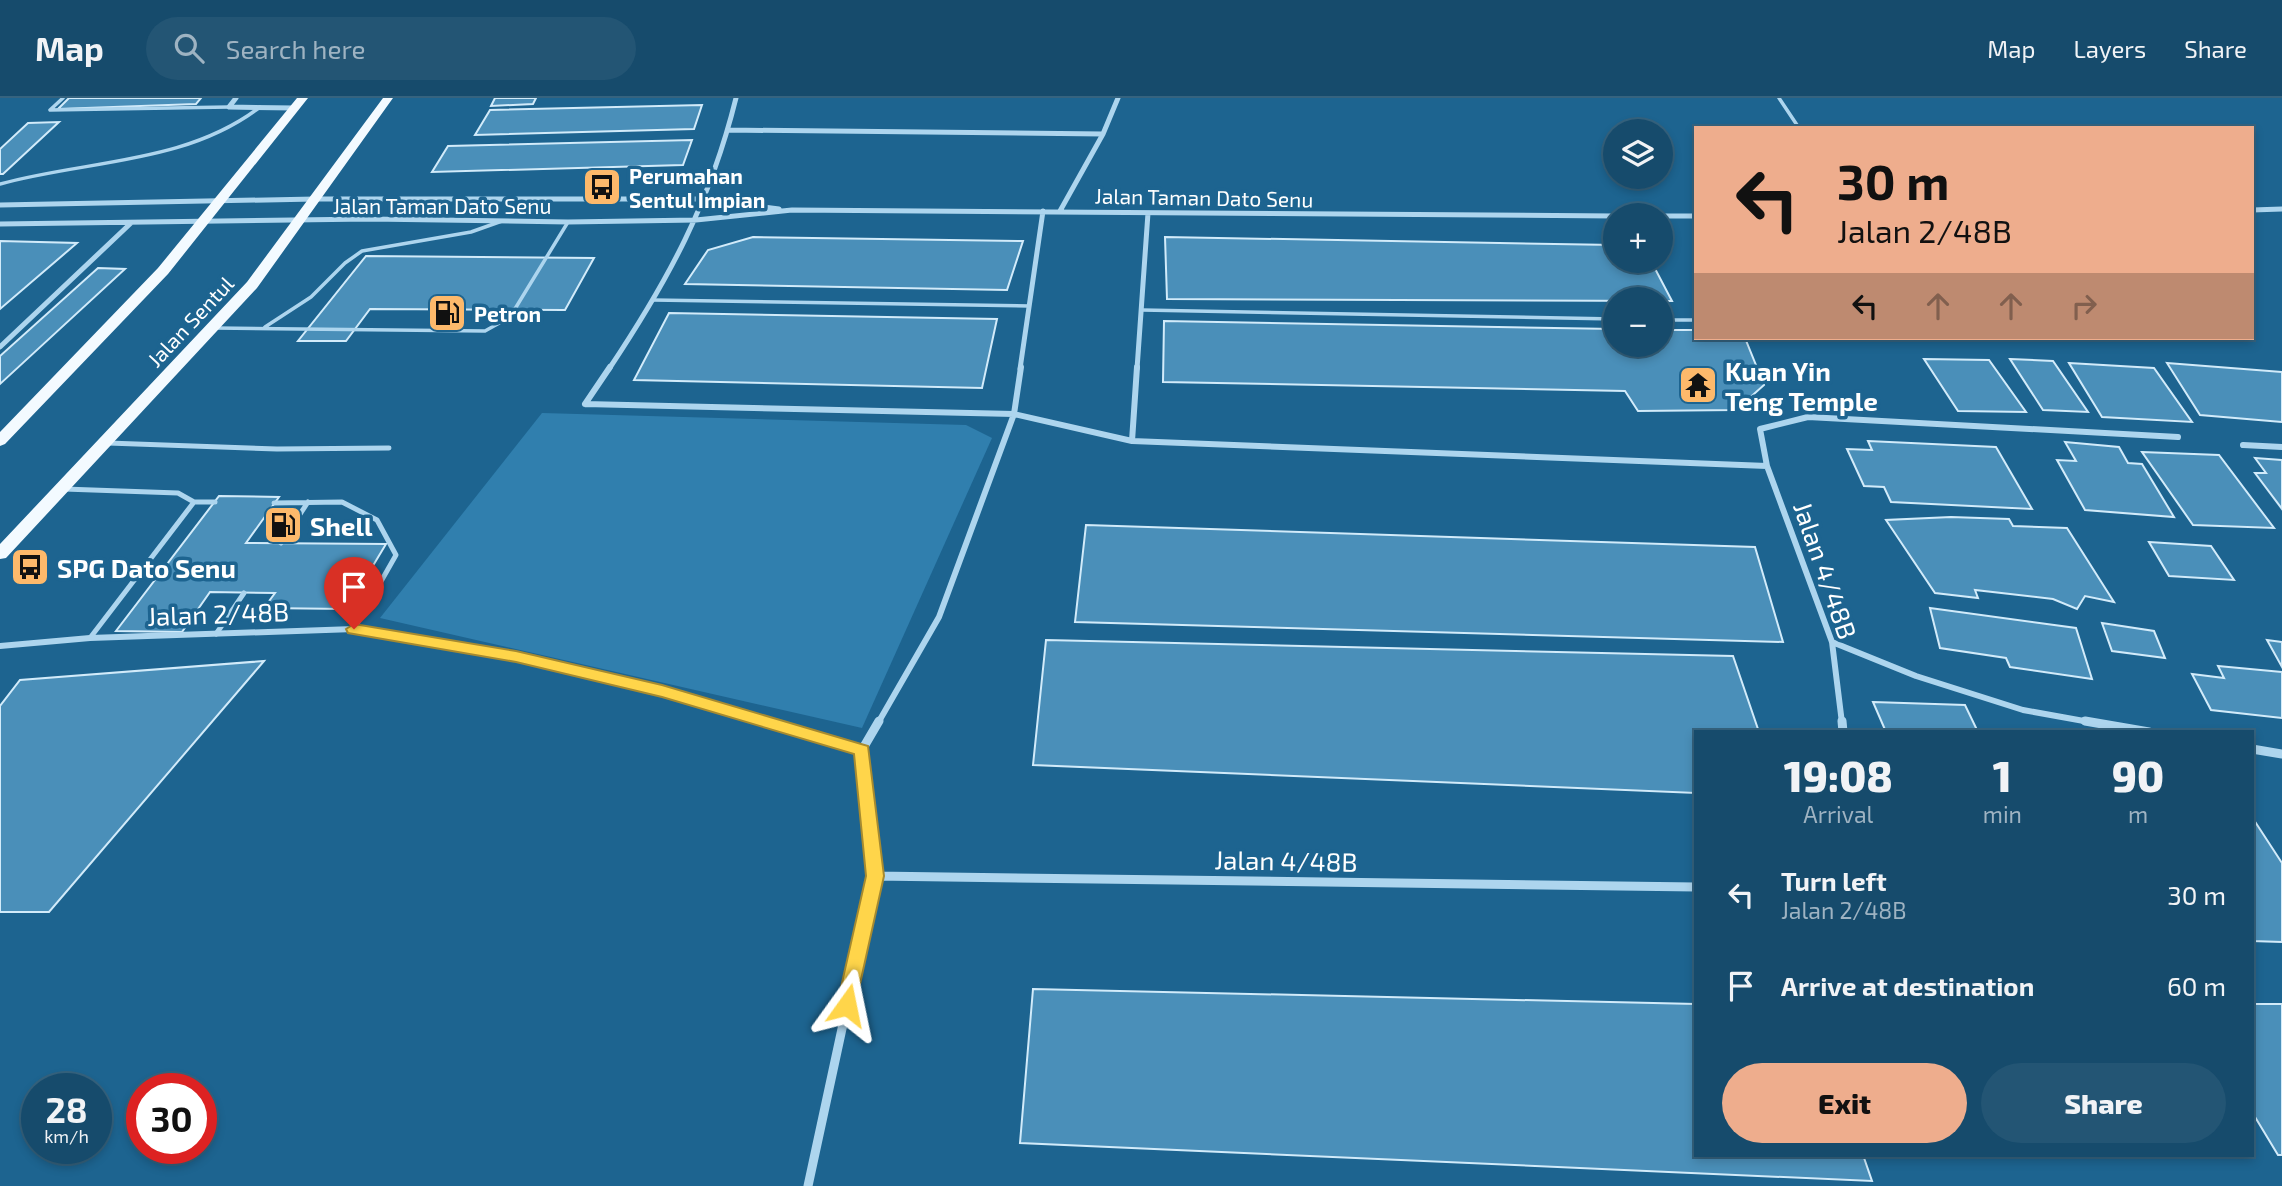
<!DOCTYPE html>
<meta charset="utf-8">
<style>
body{margin:0;font-family:"Exo 2",sans-serif;background:#235574;color:#f1f3f6;height:100vh;display:flex;flex-direction:column;font-size:26px;white-space:nowrap}
*{box-sizing:border-box;margin:0}
p{font-size:23px;color:#9eb3c2}
.icon{flex:none;width:38px;height:38px;fill:none;stroke:currentColor;stroke-width:2;stroke-linecap:round;stroke-linejoin:round}
.map{position:relative;flex:1;overflow:hidden}
.details{position:absolute;left:1694px;top:632px;width:560px;height:427px;display:flex;flex-direction:column;background:#164b6c;border-radius:0px;box-shadow:0 4px 10px #0003,0 0 0 2px #35637f}
.details>*{flex:none}
.top-card{position:absolute;left:1694px;top:28px;width:560px;height:214px;border-radius:0px;box-shadow:0 4px 10px #0003,0 0 0 2px #35637f;background:#eead8d;color:#111;overflow:hidden}
.controls{position:absolute;left:1603px;top:21px;display:grid;gap:14px}
.controls a{display:grid;place-items:center;width:70px;height:70px;border-radius:50%;background:#164b6c;box-shadow:0 4px 10px #0003,0 0 0 2px #35637f;font-size:35px}
.speed{position:absolute;left:21px;top:975px;display:flex;gap:14px;font-size:35px;font-weight:700;text-align:center}
.speed>*{display:grid;place-content:center;width:91px;height:91px;border-radius:50%;background:#164b6c;box-shadow:0 4px 10px #0003,0 0 0 2px #35637f;line-height:1}
.speed small{font-size:18px;font-weight:400}
.speed .limit{border:10px solid #d22;background:#fff;color:#111}
.pin{position:absolute;display:grid;place-items:center;width:60px;height:60px;color:#fff;margin:-72px -30px;border-radius:50% 50% 50% 0;rotate:-45deg;box-shadow:0 0 7px #0007}
.pin .icon{rotate:45deg}
.me{position:absolute;width:77px;margin:-38px;rotate:12deg;stroke-linejoin:round;filter:drop-shadow(0 0 5px #0008)}
.turn{display:flex;align-items:center;gap:24px;height:147px;padding:0 28px;font-size:32px}
.turn .icon{width:91px;height:91px;stroke-width:2.5}
.turn b{display:block;font-size:49px;line-height:60px}
.lanes{display:flex;align-items:center;height:66px;padding:0 28px;background:#0003;justify-content:center;gap:35px;direction:ltr}
.lanes .off{opacity:.35}
.eta{display:flex;justify-content:space-evenly;align-items:center;height:119px;text-align:center}
.eta b{font-size:42px;font-weight:800;line-height:49px}
.primary-button{display:flex;gap:14px;margin-top:auto;padding:14px 28px}
.primary-button a{flex:1;height:80px;border-radius:42px;background:#eead8d;color:#111;font-size:28px;font-weight:800;line-height:80px;text-align:center}
.primary-button a+a{background:#235574;color:#f1f3f6}
ul{padding:0;list-style:none}
li{display:flex;align-items:center;gap:21px;height:91px;padding:0 28px}
li div{flex:1}
li b{display:block;font-size:26px}
li em{font-style:normal}
header{display:flex;align-items:center;gap:42px;box-sizing:border-box;height:98px;padding:0 35px;background:#164b6c;border-bottom:2px solid #35637f}
header strong{font-size:33px}
nav{display:flex;gap:38px;margin-inline-start:auto;font-size:24px}
.search{width:490px;height:63px;background:#235574;display:flex;align-items:center;gap:18px;box-sizing:border-box;padding:0 24px;border-radius:38px;color:#9eb3c2;font-size:26px}
.map>svg:first-child{display:block}
</style>
<header>
<strong>Map</strong>
<div class="search"><svg class="icon" aria-label="search" viewBox="0 0 24 24"><circle cx="10" cy="10" r="6"/><path d="M15 15l6 6"/></svg>Search here</div>
<nav><a>Map</a><a>Layers</a><a>Share</a></nav>
</header>
<div class="map">
<svg width="2282" height="1088" viewBox="0 0 2282 1088">
<rect width="100%" height="100%" fill="#1d6490"/>
<path fill="#307fae" d="M542,315l424,12 26,13 -130,290 -482,-110z"/>
<path fill="#4a8fb9" stroke="#d2ebfa" stroke-width="2" d="M69,0h132l-5,6 -138,5z
M495,0h41l-3,6 -42,2z
M702,7l-8,24 -219,6 15,-25z
M59,24l-56,52h-3v-25l28,-26z
M692,42l-9,25 -251,7 16,-26z
M753,139l270,4 -16,49 -322,-6 23,-34z
M1165,139l450,8v16h36l21,40 -505,-2z
M0,143l77,2 -77,66z
M366,158l228,2 -29,52 -195,-1 -24,32h-48z
M98,170l27,1 -125,115v-28z
M669,215l328,6 -15,69 -348,-8z
M1164,223l451,8v16h46v-15h35v8h49l19,47 -28,25 -98,1 -13,-20 -462,-9z
M1924,261l65,1 37,52 -68,-1z
M2010,261l43,2 35,51 -45,-2z
M2069,265l85,5 38,54 -90,-5z
M2167,265l115,9v50l-82,-7z
M1868,343l128,6 36,62 -141,-7 -7,-15 -20,-1 -17,-37 25,1z
M2065,344l54,5 9,16 14,1 32,53 -89,-7 -28,-50 19,1z
M2142,354l77,3 55,73 -81,-3z
M2255,360l27,2v49l-27,-36h11z
M219,398l60,1 -33,46 140,1 -39,65 -83,-1 11,-15 -65,-1 -28,40 -66,-1z
M1951,419l58,2 4,7 54,2 47,74 -29,-6 -8,13 -24,-10 -78,-9 3,8 -43,-5 -49,-73z
M1086,427l669,22 28,95 -708,-20z
M2149,444l62,4 23,34 -65,-4z
M1930,510l146,20 16,51 -82,-12 -4,-9 -66,-10z
M2102,525l52,8 11,27 -53,-7z
M1046,542l687,16 26,76h-63v61l-663,-28z
M2267,542l15,2v25z
M264,563l-215,251h-49v-206l20,-26z
M2218,568l64,6v46l-71,-8 -19,-36 32,4z
M1873,604l92,3 13,27h-92z
M2252,719l30,46v79l-30,-1z
M1033,891l663,15v151h167l9,26 -852,-38z
M2252,906h30v151h-4l-26,-43z"/>
<g fill="none" stroke-linecap="round" stroke-linejoin="round">
<path stroke="#add5ee" stroke-width="3.5" d="M63,0l-13,12 179,-3
M1779,0l20,30
M0,86c87,-24 186,-20 260,-77
M653,202l376,6
M1142,212l473,9
M1661,222h35
M265,229l46,-30 34,-34 17,-12 109,-19 31,-11
M215,230l270,3 25,-14 58,-95"/>
<path stroke="#add5ee" stroke-width="5" d="M108,345l169,6 112,-1
M64,391l114,4 16,9 -104,136
M194,404h21
M274,405l68,-1 35,18 19,35 -42,74
M281,445l27,-41
M216,536l28,-41"/>
<path stroke="#add5ee" stroke-width="5" d="M236,0l-7,9 66,1
M728,32l375,4
M0,107l315,-6h388l76,10
M2252,112l30,-1
M1060,113l43,-77 15,-36
M1661,118h35
M0,126l370,-5 198,3 128,-2 96,-10 823,6
M0,249l131,-124
M609,271c60,-90 101,-166 127,-271
M1020,271l23,-158
M1137,271l11,-156"/>
<path stroke="#add5ee" stroke-width="6" d="M585,306l429,10 118,27 635,25
M585,306l25,-37
M1132,343l5,-74
M2243,347l39,2
M1832,544l84,34 107,34 72,13
M0,548l90,-8 264,-9 162,27 171,41 84,26
M878,625l61,-106 75,-203 7,-47
M1842,625l-10,-81 -65,-176 -7,-37 48,-12 370,20"/>
<path stroke="#add5ee" stroke-width="9" d="M766,623l96,29 13,126 -67,310
M1842,623l1,11
M2085,623l64,11
M2252,651l30,5
M862,652l17,-29
M875,778l821,11"/>
<path fill="#f3faff" fill-rule="evenodd" d="M297,0h11l-140,176 -163,170 -5,2v-14l158,-164z
M383,0h10l-136,190 -251,270 -6,1v-15l247,-262z"/>
</g>
<path fill="#ffd54a" stroke="#a68a30" stroke-width="2" d="M354,526l162,27 146,34 206,61 16,130 -30,135 -7,3 -7,-3 -3,-6 29,-129 -12,-122 -192,-57 -146,-35 -168,-29 -2,-4z"/>
<defs>
<symbol id="bus-square" viewBox="-11 -11 22 22"><rect x="-9" y="-9" width="18" height="18" rx="4" fill="#fdb96b" stroke="#1d6490"/><path d="M-5-6H5V4H4V6H2V4H-2V6H-4V4H-5ZM-3.5-4V0h7V-4ZM-3.5 1.2v1.5H-2V1.2ZM2 1.2v1.5H3.5V1.2Z" fill="#111"/></symbol>
<symbol id="fuel-square" viewBox="-11 -11 22 22"><rect x="-9" y="-9" width="18" height="18" rx="4" fill="#fdb96b" stroke="#1d6490"/><path d="M-5.5-6h7V0h2V4h1.3V-2.5L3-4.5l.8-.8L6-3V5H2.5V1h-1V6h-7ZM-4.2-4.7v3.2H.2V-4.7Z" fill="#111"/></symbol>
<symbol id="temple-square" viewBox="-11 -11 22 22"><rect x="-9" y="-9" width="18" height="18" rx="4" fill="#fdb96b" stroke="#1d6490"/><path d="M0-6L5-2H3V0L6.5 2.5H4V6H1.5V3h-3V6H-4V2.5H-6.5L-3 0V-2H-5Z" fill="#111"/></symbol>
</defs>
<g fill-rule="evenodd">
<use href="#bus-square" x="580" y="67" width="44" height="44"/>
<use href="#fuel-square" x="425" y="193" width="44" height="44"/>
<use href="#temple-square" x="1676" y="265" width="44" height="44"/>
<use href="#fuel-square" x="261" y="405" width="44" height="44"/>
<use href="#bus-square" x="8" y="447" width="44" height="44"/>
</g>
<g text-anchor="middle" dominant-baseline="central" stroke-width="7" stroke-linejoin="round" paint-order="stroke">
<g font-size="21" font-weight="bold" fill="#fff" stroke="#1d6490" text-anchor="start">
<text x="629" y="77">Perumahan<tspan x="629" dy="24">Sentul Impian</tspan></text>
<text x="474" y="215">Petron</text>
</g>
<g font-size="21" fill="#fff" stroke="#1d6490">
<text transform="translate(1204 99) rotate(1)">Jalan Taman Dato Senu</text>
<text x="442" y="107">Jalan Taman Dato Senu</text>
<text transform="translate(190 223) rotate(-47)">Jalan Sentul</text>
</g>
<g font-size="26" font-weight="bold" fill="#fff" stroke="#1d6490" text-anchor="start">
<text x="1725" y="272">Kuan Yin<tspan x="1725" dy="30">Teng Temple</tspan></text>
<text x="310" y="427">Shell</text>
<text x="57" y="469">SPG Dato Senu</text>
</g>
<g font-size="26" fill="#fff" stroke="#1d6490">
<text transform="translate(1826 472) rotate(71)">Jalan 4/48B</text>
<text transform="translate(218 515) rotate(-2)">Jalan 2/48B</text>
<text transform="translate(1286 762) rotate(1)">Jalan 4/48B</text>
</g>
</g>
</svg>
<div class="controls">
<a><svg class="icon" aria-label="layers" viewBox="0 0 24 24"><path d="M12 4l9 5-9 5-9-5zM3 14l9 5 9-5"/></svg></a>
<a>+</a>
<a>−</a>
</div>
<div class="speed"><div>28<small>km/h</small></div><div class="limit">30</div></div>
<div class="pin" style="left:354px;top:531px;background:#d93025"><svg class="icon" aria-label="arrive" viewBox="0 0 24 24"><path d="M6 21V4h12l-3 4 3 4H6"/></svg></div>
<svg class="me" style="left:847px;top:907px" viewBox="-20 -20 40 40"><path d="M0-17L14 15 0 8-14 15z" fill="#ffd54a" stroke="#fff" stroke-width="4"/></svg>
<div class="top-card">
<div class="turn"><svg class="icon" aria-label="left" viewBox="0 0 24 24"><path d="M17 20v-9H6M10 6l-5 5 5 5"/></svg><div><b>30 m</b>Jalan 2/48B</div></div>
<div class="lanes"><svg class="icon" aria-label="left" viewBox="0 0 24 24"><path d="M17 20v-9H6M10 6l-5 5 5 5"/></svg><svg class="icon off" aria-label="ahead" viewBox="0 0 24 24"><path d="M12 20V5M6 11l6-6 6 6"/></svg><svg class="icon off" aria-label="ahead" viewBox="0 0 24 24"><path d="M12 20V5M6 11l6-6 6 6"/></svg><svg class="icon off" aria-label="right" viewBox="0 0 24 24"><path d="M7 20v-9h11M14 6l5 5-5 5"/></svg></div>
</div>
<section class="details">
<div class="eta">
<div><b>19:08</b><p>Arrival</p></div>
<div><b>1</b><p>min</p></div>
<div><b>90</b><p>m</p></div>
</div>
<ul>
<li><svg class="icon" aria-label="left" viewBox="0 0 24 24"><path d="M17 20v-9H6M10 6l-5 5 5 5"/></svg><div><b>Turn left</b><p>Jalan 2/48B</p></div><em>30 m</em></li>
<li><svg class="icon" aria-label="arrive" viewBox="0 0 24 24"><path d="M6 21V4h12l-3 4 3 4H6"/></svg><div><b>Arrive at destination</b></div><em>60 m</em></li>
</ul>
<div class="primary-button"><a>Exit</a><a>Share</a></div>
</section>
</div>
